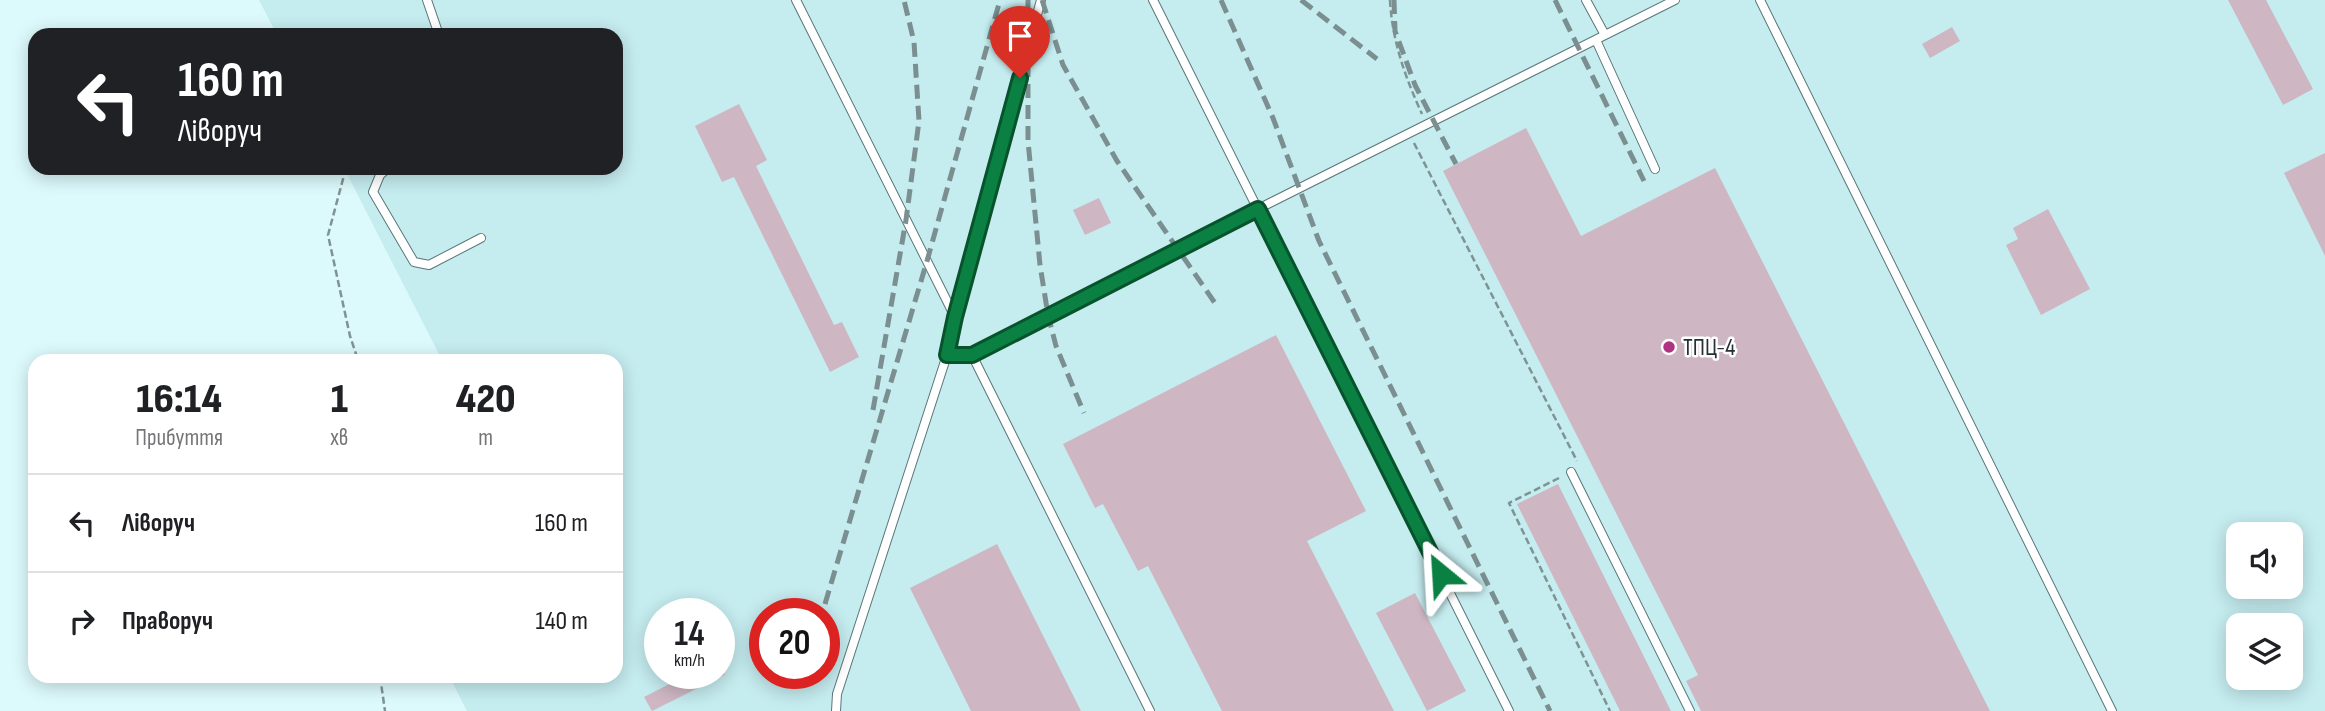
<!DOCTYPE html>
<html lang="uk">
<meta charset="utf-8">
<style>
body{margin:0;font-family:"Sofia Sans Condensed",sans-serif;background:#f2f2f2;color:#202124;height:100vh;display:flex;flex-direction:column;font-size:26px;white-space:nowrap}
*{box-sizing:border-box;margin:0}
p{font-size:23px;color:#757577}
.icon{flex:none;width:38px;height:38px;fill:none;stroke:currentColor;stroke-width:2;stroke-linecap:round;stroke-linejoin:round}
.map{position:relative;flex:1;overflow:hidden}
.side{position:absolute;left:28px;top:354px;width:595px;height:329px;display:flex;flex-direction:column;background:#fff;border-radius:21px;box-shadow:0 4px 18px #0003}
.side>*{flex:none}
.banner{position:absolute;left:28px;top:28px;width:595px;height:147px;border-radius:21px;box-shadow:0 4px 18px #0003;background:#202124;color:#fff;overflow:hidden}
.tools{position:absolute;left:2226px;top:522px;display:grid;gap:14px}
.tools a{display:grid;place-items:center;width:77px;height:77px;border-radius:14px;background:#fff;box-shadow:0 4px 18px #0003;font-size:35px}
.speed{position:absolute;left:644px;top:598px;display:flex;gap:14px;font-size:35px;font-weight:700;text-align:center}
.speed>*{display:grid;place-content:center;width:91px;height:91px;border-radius:50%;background:#fff;box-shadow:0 4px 18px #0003;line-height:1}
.speed small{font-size:18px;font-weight:400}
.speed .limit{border:10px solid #d22;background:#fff;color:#111}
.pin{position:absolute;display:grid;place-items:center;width:60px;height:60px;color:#fff;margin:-72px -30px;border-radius:50% 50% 50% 0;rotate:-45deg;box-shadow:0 0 7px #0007}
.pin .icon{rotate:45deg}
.me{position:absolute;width:77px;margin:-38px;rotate:333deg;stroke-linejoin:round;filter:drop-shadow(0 0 5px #0008)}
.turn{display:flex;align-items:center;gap:24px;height:147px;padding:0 35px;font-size:32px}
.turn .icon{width:91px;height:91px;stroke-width:2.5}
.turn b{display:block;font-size:49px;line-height:60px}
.eta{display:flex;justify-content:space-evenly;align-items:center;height:119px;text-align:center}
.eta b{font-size:42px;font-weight:800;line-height:49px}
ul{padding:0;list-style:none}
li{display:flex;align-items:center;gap:21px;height:98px;padding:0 35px;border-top:2px solid #e0e0e0}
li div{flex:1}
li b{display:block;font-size:26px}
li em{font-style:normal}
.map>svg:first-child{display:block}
</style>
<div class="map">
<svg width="2325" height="711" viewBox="0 0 2325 711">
<rect width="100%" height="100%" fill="#dcf9fb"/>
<path fill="#c5ecef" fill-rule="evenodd" d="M259,0h2066v711h-1858l-18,-35h167v-316h-174l-98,-192h272v-133h-339zM2238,534h53v52h-53zM660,614h59v60h-59zM765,614h59v60h-59zM2238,625h53v52h-53z"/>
<path fill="#ceb7c3" d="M2228,0h38l47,89 -30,16z
M1952,27l8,14 -30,17 -8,-14z
M739,104l28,56 -11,6 78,159 8,-3 17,35 -29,15 -96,-195 -12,5 -27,-56z
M1526,128l55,108 134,-68 275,543h-289l-15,-30 12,-6 -255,-504z
M2325,153v103l-41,-83z
M1099,198l12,25 -26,12 -12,-25z
M2048,209l42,80 -49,26 -35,-70 12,-6 -5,-11z
M1276,335l90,176 -59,30 87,170h-172l-74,-145 -10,5 -35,-67 -8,4 -32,-64z
M1558,484l113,227h-51l-103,-207z
M997,544l84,167h-110l-61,-123z
M1415,593l51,98 -39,20 -51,-98z
M689,674h37l-74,37 -8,-14z"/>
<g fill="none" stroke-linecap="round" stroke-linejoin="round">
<defs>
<path id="service" d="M427,0l12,35
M796,0l159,317
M1153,0l356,711
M1586,0l19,35
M1760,0l352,711
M1596,40l59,129
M388,168l-8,7 -7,17 41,70 15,3 52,-27
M947,355h25l128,-67 575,-288
M972,355l178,356
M1571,472l119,239
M836,711l1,-17 110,-339 8,-38 86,-317"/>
</defs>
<use href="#service" stroke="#5b7678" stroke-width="10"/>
<path stroke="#7e9394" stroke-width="2.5" stroke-dasharray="7 3.5" stroke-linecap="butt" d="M1390,0c2,40 15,77 32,114
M1414,143l163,318
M346,168l-18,67 22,101 8,24
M1559,478l-50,25 101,208
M380,676l5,35"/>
<use href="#service" stroke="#fff" stroke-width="8"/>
<path stroke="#7b8f91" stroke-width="5" stroke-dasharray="14 7" stroke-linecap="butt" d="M1028,0v141l12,124 8,50 8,31 28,67
M1042,0l21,65 54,96 100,145
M1221,0l52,118 46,123 231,470
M1301,0l76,59
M1394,0l1,31 20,54 41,79
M1555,0l89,181
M873,410l33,-190 13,-99 -5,-79 -10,-42
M825,604l102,-343 73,-261"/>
</g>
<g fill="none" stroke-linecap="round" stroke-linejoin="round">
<defs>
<path id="route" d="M1020,78l-65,239 -8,38h25l286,-146 183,365"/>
</defs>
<use href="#route" stroke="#07532c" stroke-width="18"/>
<use href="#route" stroke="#0b8043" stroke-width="12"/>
</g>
<circle fill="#b03382" stroke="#fff" stroke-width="2.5" cx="1669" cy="347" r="7"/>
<g text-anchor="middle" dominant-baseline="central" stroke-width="5" stroke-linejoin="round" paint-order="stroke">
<g font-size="24" fill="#243031" stroke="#fff" text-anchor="start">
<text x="1683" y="347">ТПЦ-4</text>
</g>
</g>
</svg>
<div class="tools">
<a><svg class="icon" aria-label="sound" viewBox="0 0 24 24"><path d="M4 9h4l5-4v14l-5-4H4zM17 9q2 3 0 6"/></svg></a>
<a><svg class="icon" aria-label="layers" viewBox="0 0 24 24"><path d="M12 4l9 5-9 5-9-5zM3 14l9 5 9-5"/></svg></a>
</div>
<div class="speed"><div>14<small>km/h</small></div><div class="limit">20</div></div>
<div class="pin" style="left:1020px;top:78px;background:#d93025"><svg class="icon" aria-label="arrive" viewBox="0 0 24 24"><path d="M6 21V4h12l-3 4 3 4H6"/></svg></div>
<svg class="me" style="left:1441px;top:574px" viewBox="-20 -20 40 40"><path d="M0-17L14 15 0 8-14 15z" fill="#0b8043" stroke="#fff" stroke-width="4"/></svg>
<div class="banner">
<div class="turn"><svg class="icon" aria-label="left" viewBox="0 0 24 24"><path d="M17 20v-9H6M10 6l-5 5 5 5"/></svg><div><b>160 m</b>Ліворуч</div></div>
</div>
<section class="side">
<div class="eta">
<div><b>16:14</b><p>Прибуття</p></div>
<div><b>1</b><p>хв</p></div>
<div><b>420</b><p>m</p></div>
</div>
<ul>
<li><svg class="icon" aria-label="left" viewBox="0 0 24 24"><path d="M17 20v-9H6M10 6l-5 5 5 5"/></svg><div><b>Ліворуч</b></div><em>160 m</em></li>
<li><svg class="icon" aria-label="right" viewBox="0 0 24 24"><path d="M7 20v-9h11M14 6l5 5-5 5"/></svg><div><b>Праворуч</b></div><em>140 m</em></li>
</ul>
</section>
</div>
